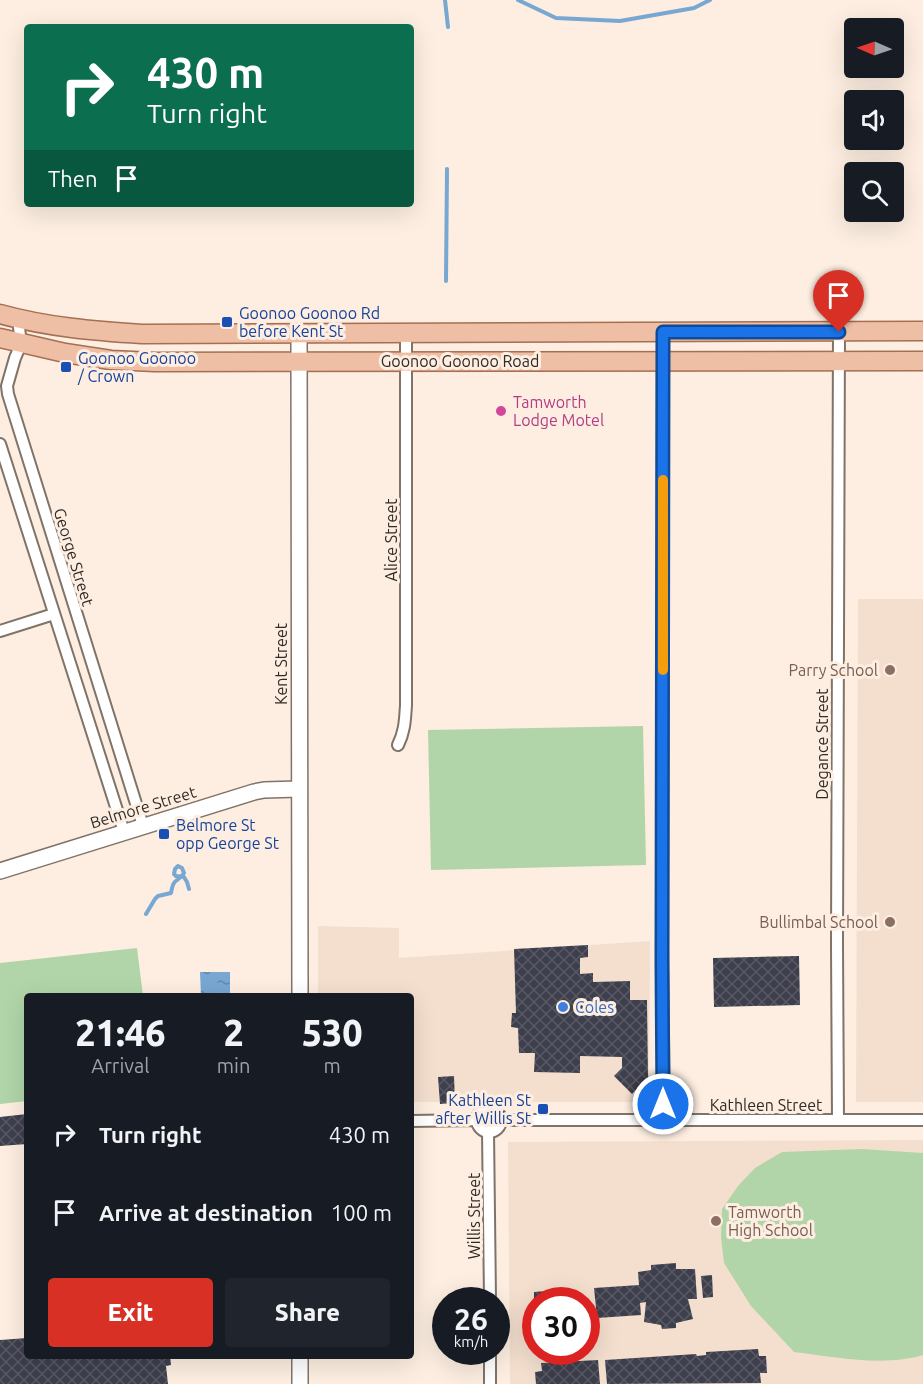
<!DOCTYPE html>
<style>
body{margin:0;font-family:Ubuntu,sans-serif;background:#20242c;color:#f1f3f6;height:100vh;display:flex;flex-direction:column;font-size:22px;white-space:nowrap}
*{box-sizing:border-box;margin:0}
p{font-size:20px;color:#9ea1a6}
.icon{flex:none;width:33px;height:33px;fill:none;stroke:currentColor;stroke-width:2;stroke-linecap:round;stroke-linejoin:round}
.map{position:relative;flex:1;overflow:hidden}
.side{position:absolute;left:24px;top:993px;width:390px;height:366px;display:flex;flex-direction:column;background:#171b24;border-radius:6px;box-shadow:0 6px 24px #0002}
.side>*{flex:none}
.guide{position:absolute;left:24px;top:24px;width:390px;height:183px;border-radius:6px;box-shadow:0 6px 24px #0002;background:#0b6e4f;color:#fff;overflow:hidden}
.needle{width:39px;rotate:272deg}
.buttons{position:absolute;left:844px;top:18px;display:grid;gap:12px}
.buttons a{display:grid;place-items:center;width:60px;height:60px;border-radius:6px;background:#171b24;box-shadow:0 6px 24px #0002;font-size:30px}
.speed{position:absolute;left:432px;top:1287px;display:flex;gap:12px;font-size:30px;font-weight:700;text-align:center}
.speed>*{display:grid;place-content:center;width:78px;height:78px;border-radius:50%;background:#171b24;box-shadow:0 6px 24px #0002;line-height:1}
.speed small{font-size:15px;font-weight:400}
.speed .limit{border:9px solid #d22;background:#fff;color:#111}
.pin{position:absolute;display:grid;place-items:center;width:51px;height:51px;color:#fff;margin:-62px -26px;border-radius:50% 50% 50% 0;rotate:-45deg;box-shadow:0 0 6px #0007}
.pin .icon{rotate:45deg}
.me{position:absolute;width:66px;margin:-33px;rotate:0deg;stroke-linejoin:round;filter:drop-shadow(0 0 4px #0008)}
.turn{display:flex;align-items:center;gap:21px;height:126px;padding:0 24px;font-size:27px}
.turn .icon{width:78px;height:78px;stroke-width:2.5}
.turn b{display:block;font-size:42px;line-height:51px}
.then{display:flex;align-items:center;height:57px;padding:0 24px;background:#0003;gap:12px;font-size:22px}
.eta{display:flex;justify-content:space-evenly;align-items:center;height:102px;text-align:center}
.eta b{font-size:36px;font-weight:800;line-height:42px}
.primary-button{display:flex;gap:12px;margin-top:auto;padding:12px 24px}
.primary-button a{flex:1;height:69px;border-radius:6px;background:#d93025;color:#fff;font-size:24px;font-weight:800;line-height:69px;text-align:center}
.primary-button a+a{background:#20242c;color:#f1f3f6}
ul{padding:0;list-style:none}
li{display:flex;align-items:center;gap:18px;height:78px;padding:0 24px}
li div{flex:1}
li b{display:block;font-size:22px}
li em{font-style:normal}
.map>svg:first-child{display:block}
</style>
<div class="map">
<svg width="923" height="1384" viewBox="0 0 923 1384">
<defs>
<pattern id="water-ripples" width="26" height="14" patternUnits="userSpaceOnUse" patternTransform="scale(1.5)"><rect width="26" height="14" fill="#78a7d2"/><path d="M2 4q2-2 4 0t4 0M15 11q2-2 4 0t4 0" fill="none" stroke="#6388aa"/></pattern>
<pattern id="building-cross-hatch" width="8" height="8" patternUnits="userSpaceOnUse" patternTransform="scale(1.5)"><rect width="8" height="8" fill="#3e3f4d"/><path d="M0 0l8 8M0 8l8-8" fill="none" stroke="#585964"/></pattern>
</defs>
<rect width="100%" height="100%" fill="#fdeee1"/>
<path fill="#f4dfce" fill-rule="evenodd" d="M858,599h65v503h-67z
M318,926l81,2v30l251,-17 -1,161h-238v-106h-93z
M923,1140v244h-413l-2,-242zM536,1300h50v52h-50z"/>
<path fill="#b1d5a9" d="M643,726l3,139 -215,5 -3,-140z
M137,948l6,48h-116v105l-27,3v-141z
M862,1149l61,4v202c-40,12 -88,2 -129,-3l-43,-46 -27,-43 -3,-26 1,-28 16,-23 17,-18 27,-16z"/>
<path fill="url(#water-ripples)" d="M200,972h30v24h-29z"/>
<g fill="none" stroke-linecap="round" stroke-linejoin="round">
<path stroke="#78a7d2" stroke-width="4" d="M445,0l3,27
M518,0l38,18 64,3 74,-13 16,-8
M446,281l1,-112
M146,914l9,-15 3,-3 13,-3c3,-17 6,-9 13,-20l-2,-5 -4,-2 -3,3 -1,5 2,2 8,1 3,5 2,7"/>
</g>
<path fill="url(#building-cross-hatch)" d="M588,945v12l-8,1v16l13,-1v9l37,-1v19h17l1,77 -16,17 -18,-18 8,-8v-11l-42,-1v17l-46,-1 1,-19h-16l-1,-25 -7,-1 1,-14h4l-2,-64z
M799,956l1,49 -86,2 -1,-49z
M454,1076l1,27 -15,1 -2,-27z
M27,1114v30l-27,2v-29z
M676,1263v6h19l2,30h-9l5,20 -17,4v5l-14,1 -1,-4 -17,-3 2,-20 -6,1 1,12 -44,3 -3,-30 45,-3 -1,-13 13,-2v-5z
M712,1275l1,22 -10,1 -2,-22z
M572,1289v11h-38v-8z
M27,1338v18h143l1,9 -5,1 2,18h-168v-44z
M758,1349l1,7h7l1,17h-7l1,10 -154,1 -2,-24 91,-6 1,2 9,-1v-3z
M598,1360l2,24h-64l-1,-12 7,-1 -1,-8z"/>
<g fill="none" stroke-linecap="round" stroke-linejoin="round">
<defs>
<path id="street" d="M18,319l3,25 -6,14 -8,28 1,8 135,432
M663,332l-1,618 2,170
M0,444l124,388
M0,631l54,-17
M398,745c7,-14 7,-26 8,-40v-372
M477 1120a12 12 0 1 1 24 0a12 12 0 1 1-24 0Z
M501,1120h422
M838,1120l-1,-175 2,-613
M411,1121l67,-1
M488,1131l2,169
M490,1384v-32"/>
<path id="secondary" d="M299,333l1,663
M0,871l254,-79 10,-2 35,-1
M300,1384v-28"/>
<path id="primary" d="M0,314c47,13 94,17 142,20l781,-3
M0,338l65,15 46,7 44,2 768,-1"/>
</defs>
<use href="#street" stroke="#807368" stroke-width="14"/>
<use href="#secondary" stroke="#807368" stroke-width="18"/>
<use href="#primary" stroke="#a46f52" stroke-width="21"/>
<use href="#street" stroke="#fff" stroke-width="10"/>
<use href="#secondary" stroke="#fff" stroke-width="15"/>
<use href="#primary" stroke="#eebea5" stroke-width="18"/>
</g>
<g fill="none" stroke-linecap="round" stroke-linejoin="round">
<defs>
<path id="route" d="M663,1104l-1,-140 1,-632h176"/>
</defs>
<use href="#route" stroke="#114b97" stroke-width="15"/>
<use href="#route" stroke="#1a73e8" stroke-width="10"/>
<path stroke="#f59e0b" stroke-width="10" d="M663,670v-190"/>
</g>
<g fill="#1a4fb4" stroke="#fdeee1" stroke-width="2">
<rect x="221" y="316" width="12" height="12" rx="3"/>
<rect x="60" y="361" width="12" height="12" rx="3"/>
<rect x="158" y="828" width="12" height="12" rx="3"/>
<rect x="537" y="1103" width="12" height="12" rx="3"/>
</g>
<circle fill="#d1479c" stroke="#fdeee1" stroke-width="2" cx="501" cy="411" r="6"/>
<g fill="#8d6e63" stroke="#fdeee1" stroke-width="2">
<circle cx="890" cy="670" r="6"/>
<circle cx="890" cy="922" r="6"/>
<circle cx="716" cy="1221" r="6"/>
</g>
<circle fill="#3f7fe0" stroke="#fdeee1" stroke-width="2" cx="563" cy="1007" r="6"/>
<g text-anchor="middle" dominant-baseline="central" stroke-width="6" stroke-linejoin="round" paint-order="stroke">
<g font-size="16" fill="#164399" stroke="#fdeee1" text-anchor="start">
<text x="239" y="313">Goonoo Goonoo Rd<tspan x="239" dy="18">before Kent St</tspan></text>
<text x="78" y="358">Goonoo Goonoo<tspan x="78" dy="18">/ Crown</tspan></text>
<text x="176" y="825">Belmore St<tspan x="176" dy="18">opp George St</tspan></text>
<text x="531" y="1100" text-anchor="end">Kathleen St<tspan x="531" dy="18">after Willis St</tspan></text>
</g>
<g font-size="16" fill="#302b26" stroke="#fdeee1">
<text x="460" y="361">Goonoo Goonoo Road</text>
<text transform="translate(391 540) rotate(-90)">Alice Street</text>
<text transform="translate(74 557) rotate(73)">George Street</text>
<text transform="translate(281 664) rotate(-90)">Kent Street</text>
<text transform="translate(822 744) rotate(-90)">Degance Street</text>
<text transform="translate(143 807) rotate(-17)">Belmore Street</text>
<text x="766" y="1105">Kathleen Street</text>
<text transform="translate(474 1216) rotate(-90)">Willis Street</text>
</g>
<g font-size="16" fill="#b23c85" stroke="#fdeee1" text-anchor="start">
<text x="513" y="402">Tamworth<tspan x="513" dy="18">Lodge Motel</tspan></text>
</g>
<g font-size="16" fill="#785e54" stroke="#fdeee1" text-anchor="end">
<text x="878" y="670">Parry School</text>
<text x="878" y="922">Bullimbal School</text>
<text x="728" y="1212" text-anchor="start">Tamworth<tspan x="728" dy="18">High School</tspan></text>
</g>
<g font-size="16" fill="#366cbe" stroke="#fdeee1" text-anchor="start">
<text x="575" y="1007">Coles</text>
</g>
</g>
</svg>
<div class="buttons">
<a><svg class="needle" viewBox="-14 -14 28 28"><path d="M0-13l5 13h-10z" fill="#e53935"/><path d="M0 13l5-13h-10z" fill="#9ea1a6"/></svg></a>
<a><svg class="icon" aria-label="sound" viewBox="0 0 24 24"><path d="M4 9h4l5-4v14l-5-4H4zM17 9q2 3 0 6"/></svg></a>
<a><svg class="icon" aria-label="search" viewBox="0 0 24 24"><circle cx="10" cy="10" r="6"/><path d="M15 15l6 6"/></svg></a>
</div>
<div class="speed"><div>26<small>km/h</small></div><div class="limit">30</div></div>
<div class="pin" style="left:839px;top:332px;background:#d93025"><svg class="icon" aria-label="arrive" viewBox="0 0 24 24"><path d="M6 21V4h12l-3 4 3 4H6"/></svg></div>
<svg class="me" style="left:663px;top:1104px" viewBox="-20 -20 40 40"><circle r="17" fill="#1a73e8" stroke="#fff" stroke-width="3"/><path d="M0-11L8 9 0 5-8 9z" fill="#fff"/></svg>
<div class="guide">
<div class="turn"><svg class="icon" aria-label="right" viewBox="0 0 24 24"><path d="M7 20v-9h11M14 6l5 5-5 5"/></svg><div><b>430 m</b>Turn right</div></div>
<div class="then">Then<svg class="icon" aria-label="arrive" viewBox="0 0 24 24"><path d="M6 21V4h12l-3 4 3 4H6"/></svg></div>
</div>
<section class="side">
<div class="eta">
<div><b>21:46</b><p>Arrival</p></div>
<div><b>2</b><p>min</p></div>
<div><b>530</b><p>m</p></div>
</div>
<ul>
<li><svg class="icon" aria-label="right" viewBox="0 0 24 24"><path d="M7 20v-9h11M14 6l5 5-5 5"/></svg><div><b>Turn right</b></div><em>430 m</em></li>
<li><svg class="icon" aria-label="arrive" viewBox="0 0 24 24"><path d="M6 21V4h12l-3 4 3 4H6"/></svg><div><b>Arrive at destination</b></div><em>100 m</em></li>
</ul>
<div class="primary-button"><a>Exit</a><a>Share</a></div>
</section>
</div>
